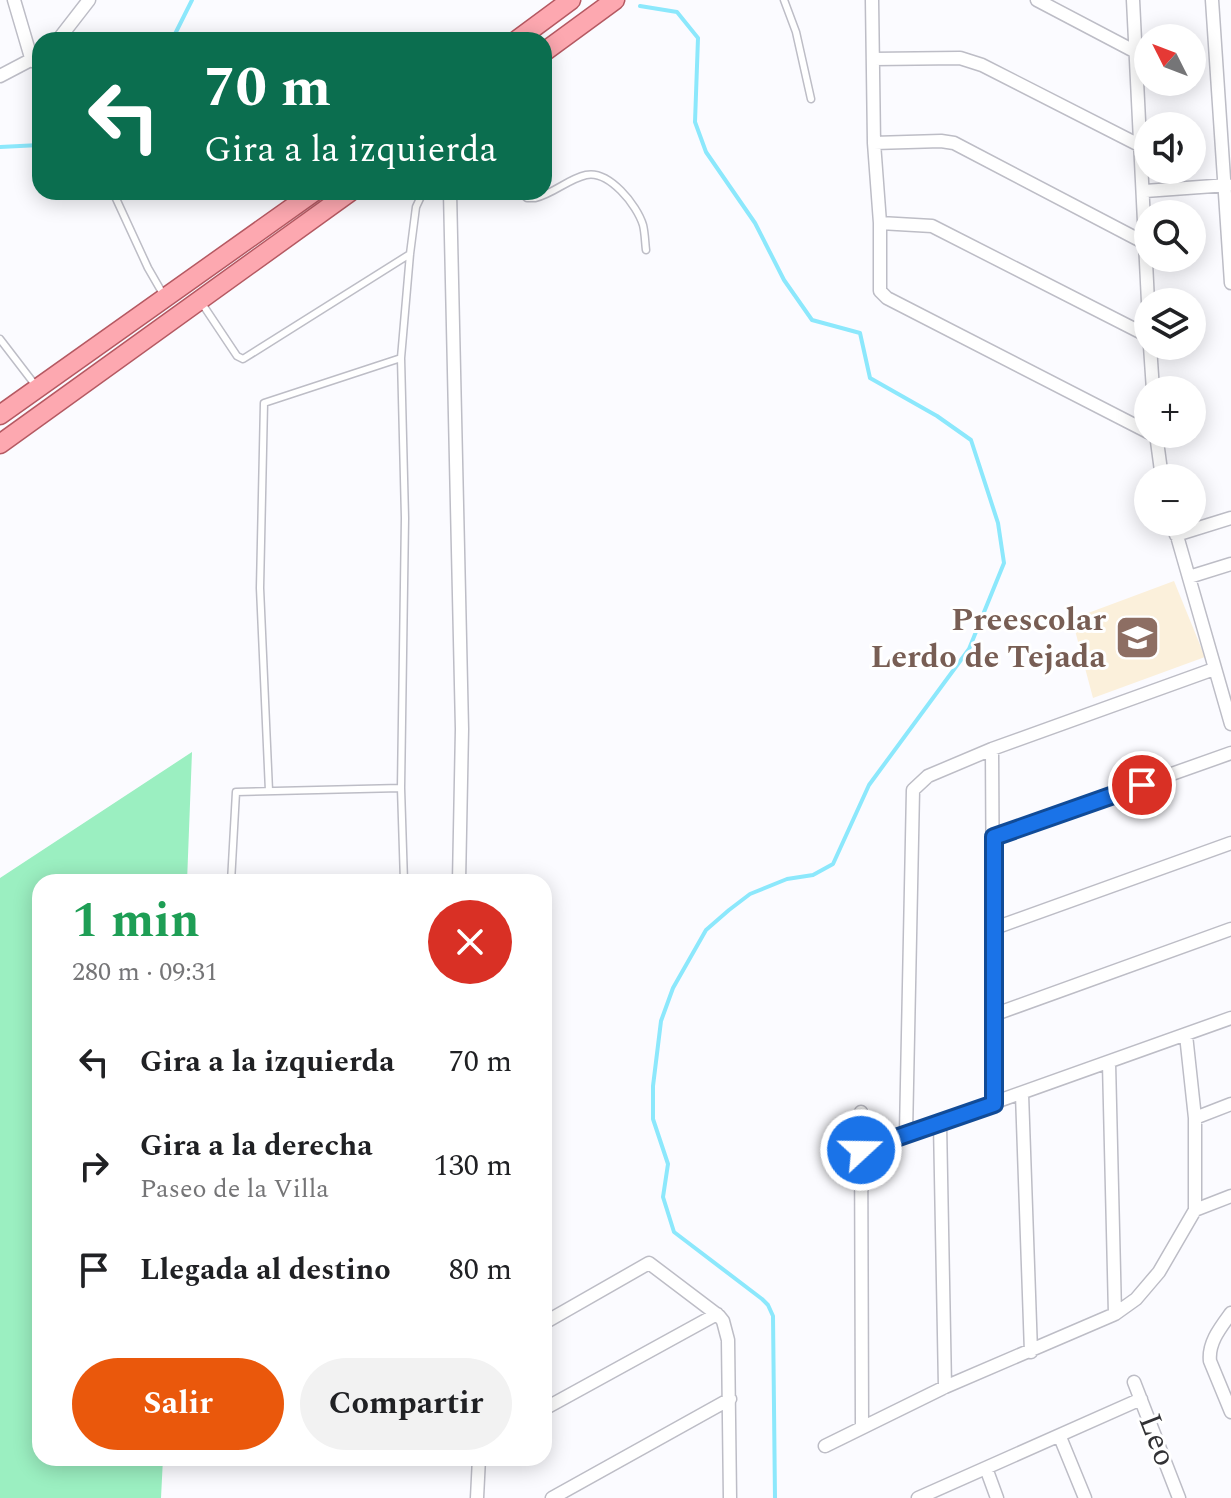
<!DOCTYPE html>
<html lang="es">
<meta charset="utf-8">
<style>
body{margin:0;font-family:Spectral,serif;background:#f2f2f2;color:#202124;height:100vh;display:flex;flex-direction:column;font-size:30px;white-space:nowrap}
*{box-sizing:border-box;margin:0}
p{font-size:26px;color:#757577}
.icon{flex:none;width:44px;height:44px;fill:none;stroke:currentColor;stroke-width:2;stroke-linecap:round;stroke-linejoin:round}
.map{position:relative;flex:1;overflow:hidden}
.sheet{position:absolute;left:32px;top:874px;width:520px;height:592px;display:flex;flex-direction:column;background:#fff;border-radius:24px;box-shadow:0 4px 20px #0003}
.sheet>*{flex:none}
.hud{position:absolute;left:32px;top:32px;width:520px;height:168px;border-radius:24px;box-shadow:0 4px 20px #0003;background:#0b6e4f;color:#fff;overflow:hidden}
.needle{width:52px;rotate:312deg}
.buttons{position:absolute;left:1134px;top:24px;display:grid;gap:16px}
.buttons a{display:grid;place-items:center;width:72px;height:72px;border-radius:50%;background:#fff;box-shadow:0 4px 20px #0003;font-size:40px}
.pin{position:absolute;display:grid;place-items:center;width:68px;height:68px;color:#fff;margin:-34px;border:4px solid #fff;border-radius:50%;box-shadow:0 2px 8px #0007}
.me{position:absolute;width:88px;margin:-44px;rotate:69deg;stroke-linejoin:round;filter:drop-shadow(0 0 6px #0008)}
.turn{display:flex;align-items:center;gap:28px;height:168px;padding:0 40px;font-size:36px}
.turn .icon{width:104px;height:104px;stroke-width:2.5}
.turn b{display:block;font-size:56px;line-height:68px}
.round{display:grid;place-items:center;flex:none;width:84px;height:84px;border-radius:42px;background:#f2f2f2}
.headline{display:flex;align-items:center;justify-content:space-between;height:136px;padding:0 40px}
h1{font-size:48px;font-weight:700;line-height:60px;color:#1e9e55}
.action{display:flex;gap:16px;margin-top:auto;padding:16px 40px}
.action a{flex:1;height:92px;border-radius:48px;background:#ea580c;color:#fff;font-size:32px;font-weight:700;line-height:92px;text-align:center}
.action a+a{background:#f2f2f2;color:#202124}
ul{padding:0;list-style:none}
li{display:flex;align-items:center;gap:24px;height:104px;padding:0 40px}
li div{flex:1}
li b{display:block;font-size:30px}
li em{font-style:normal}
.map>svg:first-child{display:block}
</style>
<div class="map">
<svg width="1231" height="1498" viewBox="0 0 1231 1498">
<rect width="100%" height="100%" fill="#fbfbff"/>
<path fill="#fbf0db" d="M1174,581l31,76 -112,41 -21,-79z"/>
<path fill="#9befc1" d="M192,752l-5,130h-147v576h123l-2,40h-161v-620z"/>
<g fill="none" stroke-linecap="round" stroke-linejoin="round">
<path stroke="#8ce8fc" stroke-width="4" d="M640,6l37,6 21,26 -3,84 11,30 49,71 29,57 28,40 48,13 10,45 67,38 34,24 27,83 6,40 -35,86 -100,136 -36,79 -20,11 -26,4 -37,15 -21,16 -23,20 -33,58 -12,33 -8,65v33l15,45 -5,33 11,35 88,67 6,6 5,11 2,182
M172,40l20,-40
M0,147l40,-2"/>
<defs>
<path id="lane" d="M784,0l12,32 15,67
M113,192l35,76 15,26
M520,192l7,6h8c18,-4 33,-19 51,-23 23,-5 51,30 57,50 2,8 2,17 3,25
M201,302l36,54 6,3 167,-105
M0,339l36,47
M269,791l-9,-203 4,-185 137,-45
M231,882l5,-90 165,-4
M404,882l-3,-94 4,-270 -4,-160 9,-104 6,-47 7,-15"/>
<path id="street" d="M14,0l18,61
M872,0l2,143 6,80v68l7,7 261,134
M1037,0l97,51
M1133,0l15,302
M1212,0l19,283
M58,40l31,-40
M873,59l87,-1 22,7 159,81
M0,76l40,-21
M874,143l67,-2 13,2 191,100
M1145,191l83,-6
M450,192l12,537 -3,153
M880,223l52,3 216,110
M1150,346l3,44
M1156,434l6,44
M1173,522l58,202
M1176,535l55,-17
M1189,577l42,-13
M992,749l2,355
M994,837l237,-84
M992,929l239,-86
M993,1015l238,-86
M1186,1035l9,83v92
M1109,1063l6,251
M1022,1094l9,258
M861,1112l1,315
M1195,1118l36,-14
M940,1123l5,264
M906,1133l7,-343 15,-14 64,-27 222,-80
M861,1150l370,-132
M1231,1313c-11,15 -23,30 -21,48l21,51
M544,1323l105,-60 70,53 4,5 5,19 2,158
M1134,1382l45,116
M544,1409l173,-95
M1060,1437l25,61
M825,1446l120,-59 170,-73 21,-15 23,-27 36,-62 36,-14
M986,1468l11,30
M477,1498l2,-40
M552,1498l178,-99
M918,1498l223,-99"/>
<path id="primary" d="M517,40l54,-40
M544,52l71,-52
M0,415l314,-223
M0,444l350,-252"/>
</defs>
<use href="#lane" stroke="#bdbdc6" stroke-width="9"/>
<use href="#street" stroke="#bdbdc6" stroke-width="15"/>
<use href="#primary" stroke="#b55962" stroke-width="21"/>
<use href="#lane" stroke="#fff" stroke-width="6"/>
<use href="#street" stroke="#fff" stroke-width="12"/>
<use href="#primary" stroke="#fda8b0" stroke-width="18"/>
</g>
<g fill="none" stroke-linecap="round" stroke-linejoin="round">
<defs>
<path id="route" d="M861,1150l133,-46v-267l148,-52"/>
</defs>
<use href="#route" stroke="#114b97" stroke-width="20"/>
<use href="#route" stroke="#1a73e8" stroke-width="14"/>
</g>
<defs>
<symbol id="school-square" viewBox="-11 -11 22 22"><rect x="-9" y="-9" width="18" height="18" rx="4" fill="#8d6e63" stroke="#fff"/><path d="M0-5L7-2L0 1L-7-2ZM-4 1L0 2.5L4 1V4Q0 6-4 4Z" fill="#fff"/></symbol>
</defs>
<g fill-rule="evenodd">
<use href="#school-square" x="1112" y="612" width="51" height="51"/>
</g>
<g text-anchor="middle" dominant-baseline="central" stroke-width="6" stroke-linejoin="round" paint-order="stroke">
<g font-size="32" font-weight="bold" fill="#785e54" stroke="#fff" text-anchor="end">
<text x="1106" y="620">Preescolar<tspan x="1106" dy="37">Lerdo de Tejada</tspan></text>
</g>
<g font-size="32" fill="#323235" stroke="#fff">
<text transform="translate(1157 1440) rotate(69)">Leo</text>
</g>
</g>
</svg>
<div class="buttons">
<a><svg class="needle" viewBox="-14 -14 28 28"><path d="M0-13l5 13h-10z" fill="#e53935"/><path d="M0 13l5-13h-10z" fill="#757577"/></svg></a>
<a><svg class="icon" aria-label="sound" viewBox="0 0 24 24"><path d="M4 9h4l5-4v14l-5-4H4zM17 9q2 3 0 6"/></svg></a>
<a><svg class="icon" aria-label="search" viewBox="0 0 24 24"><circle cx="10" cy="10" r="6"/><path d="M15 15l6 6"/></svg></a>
<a><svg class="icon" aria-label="layers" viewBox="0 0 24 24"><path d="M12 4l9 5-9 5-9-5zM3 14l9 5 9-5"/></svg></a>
<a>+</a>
<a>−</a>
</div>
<div class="pin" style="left:1142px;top:785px;background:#d93025"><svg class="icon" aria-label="arrive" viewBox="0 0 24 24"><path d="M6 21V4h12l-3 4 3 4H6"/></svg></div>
<svg class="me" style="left:861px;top:1150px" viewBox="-20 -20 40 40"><circle r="17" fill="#1a73e8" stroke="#fff" stroke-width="3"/><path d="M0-11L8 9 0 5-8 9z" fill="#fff"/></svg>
<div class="hud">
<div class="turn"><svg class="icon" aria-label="left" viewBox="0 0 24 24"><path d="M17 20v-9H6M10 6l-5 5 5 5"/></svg><div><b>70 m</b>Gira a la izquierda</div></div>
</div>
<section class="sheet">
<div class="headline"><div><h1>1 min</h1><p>280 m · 09:31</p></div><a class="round" style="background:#d93025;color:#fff"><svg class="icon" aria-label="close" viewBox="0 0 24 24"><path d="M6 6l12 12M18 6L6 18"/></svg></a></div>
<ul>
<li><svg class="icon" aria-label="left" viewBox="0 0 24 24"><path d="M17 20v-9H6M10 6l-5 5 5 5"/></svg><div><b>Gira a la izquierda</b></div><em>70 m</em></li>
<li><svg class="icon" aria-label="right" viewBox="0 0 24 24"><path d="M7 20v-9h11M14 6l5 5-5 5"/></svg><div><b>Gira a la derecha</b><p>Paseo de la Villa</p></div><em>130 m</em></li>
<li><svg class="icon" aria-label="arrive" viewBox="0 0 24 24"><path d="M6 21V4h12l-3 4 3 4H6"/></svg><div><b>Llegada al destino</b></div><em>80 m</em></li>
</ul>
<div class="action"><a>Salir</a><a>Compartir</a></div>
</section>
</div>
